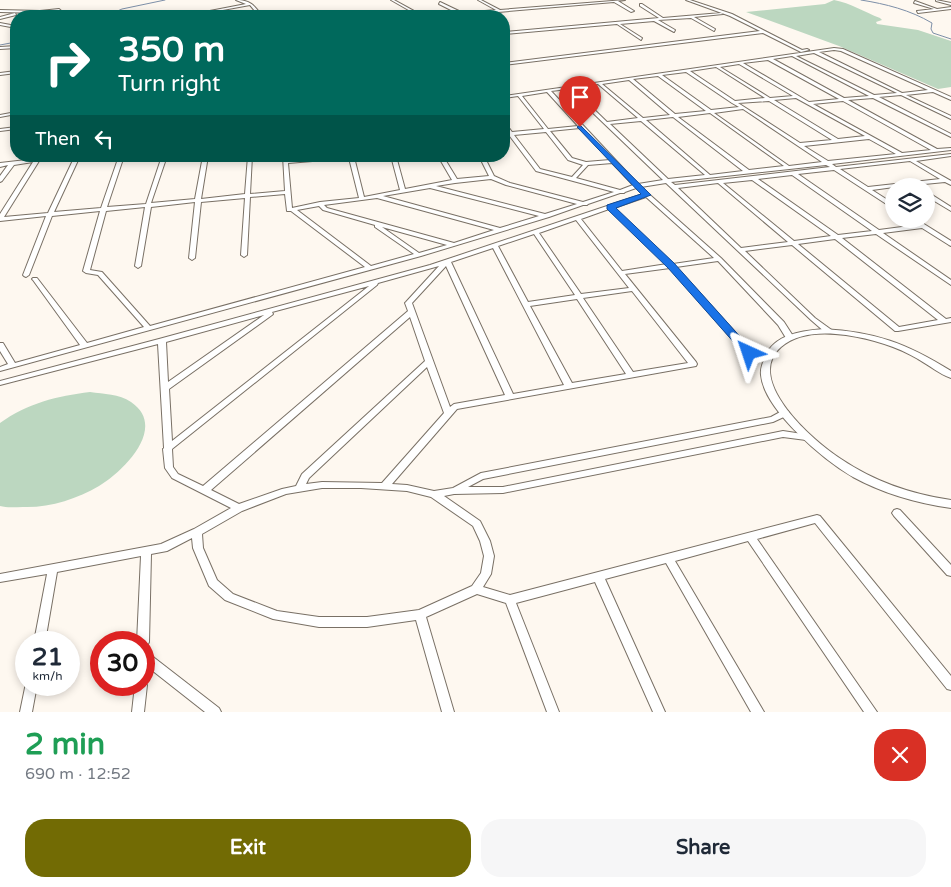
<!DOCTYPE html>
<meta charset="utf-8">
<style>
body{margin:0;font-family:"Varela Round",sans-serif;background:#f6f6f7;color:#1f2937;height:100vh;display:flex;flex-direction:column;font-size:19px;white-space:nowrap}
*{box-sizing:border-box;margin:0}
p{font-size:16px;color:#747a83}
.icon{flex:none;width:28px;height:28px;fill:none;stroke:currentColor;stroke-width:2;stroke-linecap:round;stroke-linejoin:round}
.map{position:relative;height:712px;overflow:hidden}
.side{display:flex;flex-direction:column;background:#fff;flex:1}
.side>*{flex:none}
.top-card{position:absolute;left:10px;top:10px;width:500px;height:152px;border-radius:20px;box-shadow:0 2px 8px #0003;background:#00695c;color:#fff;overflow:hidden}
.fabs{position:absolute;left:885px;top:178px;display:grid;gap:10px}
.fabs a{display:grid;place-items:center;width:50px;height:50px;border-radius:50%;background:#fff;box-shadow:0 2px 8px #0003;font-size:25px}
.speed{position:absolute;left:15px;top:631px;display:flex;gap:10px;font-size:25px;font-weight:700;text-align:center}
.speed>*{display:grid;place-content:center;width:65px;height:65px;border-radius:50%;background:#fff;box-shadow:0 2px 8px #0003;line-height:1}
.speed small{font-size:12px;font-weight:400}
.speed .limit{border:8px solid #d22;background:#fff;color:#111}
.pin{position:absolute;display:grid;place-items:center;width:42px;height:42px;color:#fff;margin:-51px -21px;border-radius:50% 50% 50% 0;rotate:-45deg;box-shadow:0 0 5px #0007}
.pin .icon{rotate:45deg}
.me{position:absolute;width:55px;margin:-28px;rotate:318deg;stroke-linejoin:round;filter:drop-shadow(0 0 4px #0008)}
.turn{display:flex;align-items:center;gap:18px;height:105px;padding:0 25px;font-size:22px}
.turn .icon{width:65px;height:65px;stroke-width:2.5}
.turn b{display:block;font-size:35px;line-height:42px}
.then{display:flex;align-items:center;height:48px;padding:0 25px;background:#0003;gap:10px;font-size:19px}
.round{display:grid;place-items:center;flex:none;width:52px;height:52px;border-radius:20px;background:#f6f6f7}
.overview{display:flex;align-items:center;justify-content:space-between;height:85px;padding:0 25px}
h1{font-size:30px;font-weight:700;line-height:38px;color:#1e9e55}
.button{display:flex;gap:10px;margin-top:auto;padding:10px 25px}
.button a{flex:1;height:58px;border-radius:20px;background:#726b04;color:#fff;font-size:20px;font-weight:700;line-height:58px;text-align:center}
.button a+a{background:#f6f6f7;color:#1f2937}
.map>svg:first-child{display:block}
</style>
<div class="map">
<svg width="951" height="712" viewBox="0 0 951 712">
<rect width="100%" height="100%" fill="#fef8f0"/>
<path fill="#bcd7c0" d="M834,0c17,3 30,12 46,18l2,2 -6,2 1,2 41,6 33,11v46l-13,2 -99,-43 -93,-34 79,-8z
M90,392c14,2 29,2 41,10 37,25 -7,69 -32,84 -22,13 -50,22 -76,21 -8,0 -16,1 -23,-1v-83c28,-20 57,-27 90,-31z"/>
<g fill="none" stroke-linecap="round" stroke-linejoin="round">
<path stroke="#7d8fa8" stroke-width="1" d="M861,0c25,4 49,10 71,23l-1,6 2,4 18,6
M106,16l16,-7 43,-9
M0,45l16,-3"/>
<defs>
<path id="minor" d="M236,0c14,0 18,5 26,16h-3l-9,-11 -60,11h-6l62,-12z
M391,0h3l29,16h-4z
M478,0h3l19,10 125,-10 -7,1 16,10 -3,1 -17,-10 -163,14h-10l18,-2 -20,-10 1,-2 23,11 33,-3z
M686,0h4l42,14 70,36 5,-1 2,1 -8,2 -38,-19 -259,32v-2l256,-32 -30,-15z
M936,0l15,3v2l-15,-4z
M915,1l22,8 14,-2v2l-33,4 -1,-2 17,-2 -20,-6z
M640,4h2l21,14 58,-5 2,1 -29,3 21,12 -1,2 -23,-13 -33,2 17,10 -1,2 -20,-11 -34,3 22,14 -1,2 -24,-16 -113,10v-2l155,-14 -19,-12z
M59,9l8,7h-3l-6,-5 -18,2 -40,-1v-2l40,1z
M15,13l1,2 -16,4v-2z
M0,23l16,3v2l-16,-3z
M16,46v2l-16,1v-2z
M834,48l9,1 108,48v3l-18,-8 -27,3 45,21v3l-50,-24 -22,2 72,37v3l-78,-39 -25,2 89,49 14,-1v2l-119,14 4,3 115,-13v2l-35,5 35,20v4l-6,-3 -41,4h-10v1l-22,3 22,14v5l-60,-39 -36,4 81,56 38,-5 -8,-6h7l35,22v5l-2,-1 -27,-17 -39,5 68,47v5l-75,-51 -34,4 104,81 5,-1v4l-53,9h-3l-103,-86 -47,6 70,67 18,13 -4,2h-3l-15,-13 -145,-137 -25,4 80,71 63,64 9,14 -1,2h-6l-8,-13 -60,-64 -42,6 76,84 1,2 -1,2h-6l-76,-87 -45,6 71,88 1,2 -1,2 -239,43 -65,75 15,1 27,6 19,-3 28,-15 290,-56 11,-6h6l1,2 -1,2 -15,7 -290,57 -15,8h35l280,-56 26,4 1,2 -1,2 -3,1 -23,-3 -280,56 -49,1 -10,2 36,25 10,20 4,15 -3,18 -8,13 27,8 307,-80 3,1 131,160v14l-4,-1 -132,-166 -58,16 120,173h-13l-116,-171 -73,20 89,151h-13l-85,-149 -61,16 60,133h-12l-58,-130 -79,21 43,109h-12l-41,-109 -29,-9 -51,23 28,95h-12l-26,-92 -49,7h-48l-46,-8 -48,-19 -16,-14 -16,-38 -1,-10 -25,13 -16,3 -2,88 -2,4 -3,1v-5h-7l4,-86 -84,16 -12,70h-11l13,-68 -47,8v-8l161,-30 33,-15 37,-21 -59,-30 -7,-10 -2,-19 1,-1 -6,-104 -158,41v-4l159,-42 271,-74 213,-71 -7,-6 -11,4 -1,1h-4l-32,11 -1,1h-4l-34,12 -128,39 -421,115v-4l8,-3 -8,-13v-8h3l12,20 65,-18 -47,-65 -1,-1 1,-1h4l50,65 57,-16 -46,-52 -12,-2 -3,-2 17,-60 -48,5 -23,59 -3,2 -2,-1 -1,-1 23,-59 -46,5v-7l33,-52 -19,3 -12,16 -2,1v-6l8,-11 -8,2v-4l35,-4v-3h4v2l14,-2h15l-29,5 -35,56 44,-4 27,-57h5l-26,56 47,-4 18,-52h5l-17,51 39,-3 16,-48h5l-16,47 44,-4 8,-43h5l-7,43 44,-5 3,-38h4l-2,38 35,-3 -2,-35h4l1,4 46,-4h22l-2,1 10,40 36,-7 -9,-34h5l9,33 47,-9 -14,-24h5l14,23 32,-3 -10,-20h5l10,20 16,7 73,19 31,-10 -78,-21 -27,-36 -5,-1 3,-2 -3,-4v-4h2l6,8 32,-3 -26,-33 -14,2v-2zM834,50l7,1 87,39 -26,3 -83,-41zM814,53l83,40 -23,2 -78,-39zM792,56l77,40 -25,2 -71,-39zM768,60l71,39 -30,3 -66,-39zM739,64l54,32 -23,2 -50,-31zM716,67l49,31 -30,3 -45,-30zM686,72l46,31 7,4 -28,3 -49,-35zM658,76l48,35 -31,3 -42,-35zM629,80l41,35 -27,3 -41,-34zM598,84l40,34 -31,4 -35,-34zM568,89l95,91 -25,4 -87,-93zM547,92l31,34 -30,3 -26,-33zM796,98l69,38 -27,3 -64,-39zM769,101l63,39 -32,3 -62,-40zM843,101l88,49 -29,3 -89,-49zM743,109l79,53 -33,4 -75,-53zM710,113l74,53 -35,4 -71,-53zM673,117l70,54 -33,4 -64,-55zM641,121l64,54 -37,4 -58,-55zM580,128l30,32 -24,2 -14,-4 -22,-27zM546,132l22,28 15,5 -11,12 -32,-8 -26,-34zM869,139l27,15 -68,7 -24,-15zM349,158l10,40 -39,4 -28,6 -4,-45zM910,161l30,18 -72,8 -28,-18zM612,163l21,22 -13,5 -44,-12 12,-13zM826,165l4,2 -155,18 -4,-3zM792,175l80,56 -34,4 -80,-56zM491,179l15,6 71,19 -32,10 -109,-28 19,-3zM752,180l79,56 -37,5 -71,-58zM718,183l70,59 -47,6 -63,-60zM430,188l109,28 -39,12 -117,-32zM285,194l2,17h4l74,56 -215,59 -48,-54 -12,-2 16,-59 39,-4 -10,59 3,2 3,-2 10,-59 44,-5 -6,56 3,2 3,-2 6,-56 44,-4 -4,57 3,2 3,-2 3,-58zM646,197l68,61 -41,6 -59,-56zM377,198l117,32 -40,13 -127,-35 -3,-3zM319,206l4,4 52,15v2l39,27 -43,12 -74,-56zM609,209l58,55 -45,7 -41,-52zM576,220l53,68 -48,6 -42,-61zM382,227l65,18 -28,8zM534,234l41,61 -47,7 -30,-56zM835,239l103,81 -39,7 -101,-83zM493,248l71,137 -51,9 -62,-132zM439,266l-33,36 -1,1 3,8 -205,175 -25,-12 -5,-7 -1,-18 205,-164 1,-2zM446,266l59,129 -51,9 -4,3 -38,-104zM369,286l-197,155 -3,-52 103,-74 1,-1 -1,-2zM632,291l56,72 -55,9 -50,-74zM577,299l49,75 -54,9 -42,-77zM264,315l-96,67 -2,-40zM410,317l15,44 -123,113 -6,12 -14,3 -43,15 -28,-14zM427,367l17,46 -62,70 -60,-1 -16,2 3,-6zM322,488h39l46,3 24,6 42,29 7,15 4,15 -3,17 -9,13 -53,24 -52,7h-48l-42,-6 -44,-17 -16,-14 -14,-32 -1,-14 40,-23 44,-17z
M16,71v2l-16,2v-2z
M16,112v2l-16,3v-2z
M16,127v2l-16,2v-2z
M926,191l25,16v4l-25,-15z
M897,509l3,1 51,55v11l-4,-1 -53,-59 -2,-3 2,-3z
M144,652l4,1 71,55 2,4h-16l-61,-48z
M144,681l3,4 -3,27h-12l3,-27h9z
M26,683v2h11l-5,27h-12z"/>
<path id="tertiary" d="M823,329c53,3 83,14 128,42v7c-12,-4 -22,-13 -33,-19 -22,-13 -46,-20 -72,-24 -21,-3 -48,-3 -65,12 -38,33 33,95 60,112 34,23 70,35 110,41v8c-34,-5 -67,-14 -98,-31 -29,-17 -89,-67 -92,-102 -1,-7 2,-12 4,-18 9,-23 37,-26 58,-28z"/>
</defs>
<use href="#minor" stroke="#797065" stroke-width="2"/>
<use href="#tertiary" stroke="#797065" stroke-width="2"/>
<use href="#minor" fill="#fff" fill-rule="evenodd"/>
<use href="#tertiary" fill="#fff" fill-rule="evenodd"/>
</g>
<path fill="#1a73e8" stroke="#114b97" d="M580,125l71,70 -35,13 58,55 79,88 1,2 -1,2h-8l-77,-87 -61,-59v-4l34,-11 -63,-66 -1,-1z"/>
</svg>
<div class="fabs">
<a><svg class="icon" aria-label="layers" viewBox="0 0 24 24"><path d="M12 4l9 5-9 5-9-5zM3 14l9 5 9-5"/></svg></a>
</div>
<div class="speed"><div>21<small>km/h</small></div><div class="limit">30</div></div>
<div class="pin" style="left:580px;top:127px;background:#d93025"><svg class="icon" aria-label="arrive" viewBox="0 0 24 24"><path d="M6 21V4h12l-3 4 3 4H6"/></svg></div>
<svg class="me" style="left:749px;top:353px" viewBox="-20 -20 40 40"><path d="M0-17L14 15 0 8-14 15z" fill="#1a73e8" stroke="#fff" stroke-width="4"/></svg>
<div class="top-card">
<div class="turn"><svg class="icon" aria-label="right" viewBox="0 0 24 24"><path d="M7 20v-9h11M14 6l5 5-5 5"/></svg><div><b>350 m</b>Turn right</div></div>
<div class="then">Then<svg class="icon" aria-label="left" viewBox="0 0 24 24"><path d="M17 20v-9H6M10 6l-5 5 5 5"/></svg></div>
</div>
</div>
<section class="side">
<div class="overview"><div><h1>2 min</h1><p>690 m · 12:52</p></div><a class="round" style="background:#d93025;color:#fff"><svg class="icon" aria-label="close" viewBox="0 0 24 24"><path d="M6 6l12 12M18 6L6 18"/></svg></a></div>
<div class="button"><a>Exit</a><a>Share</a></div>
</section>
